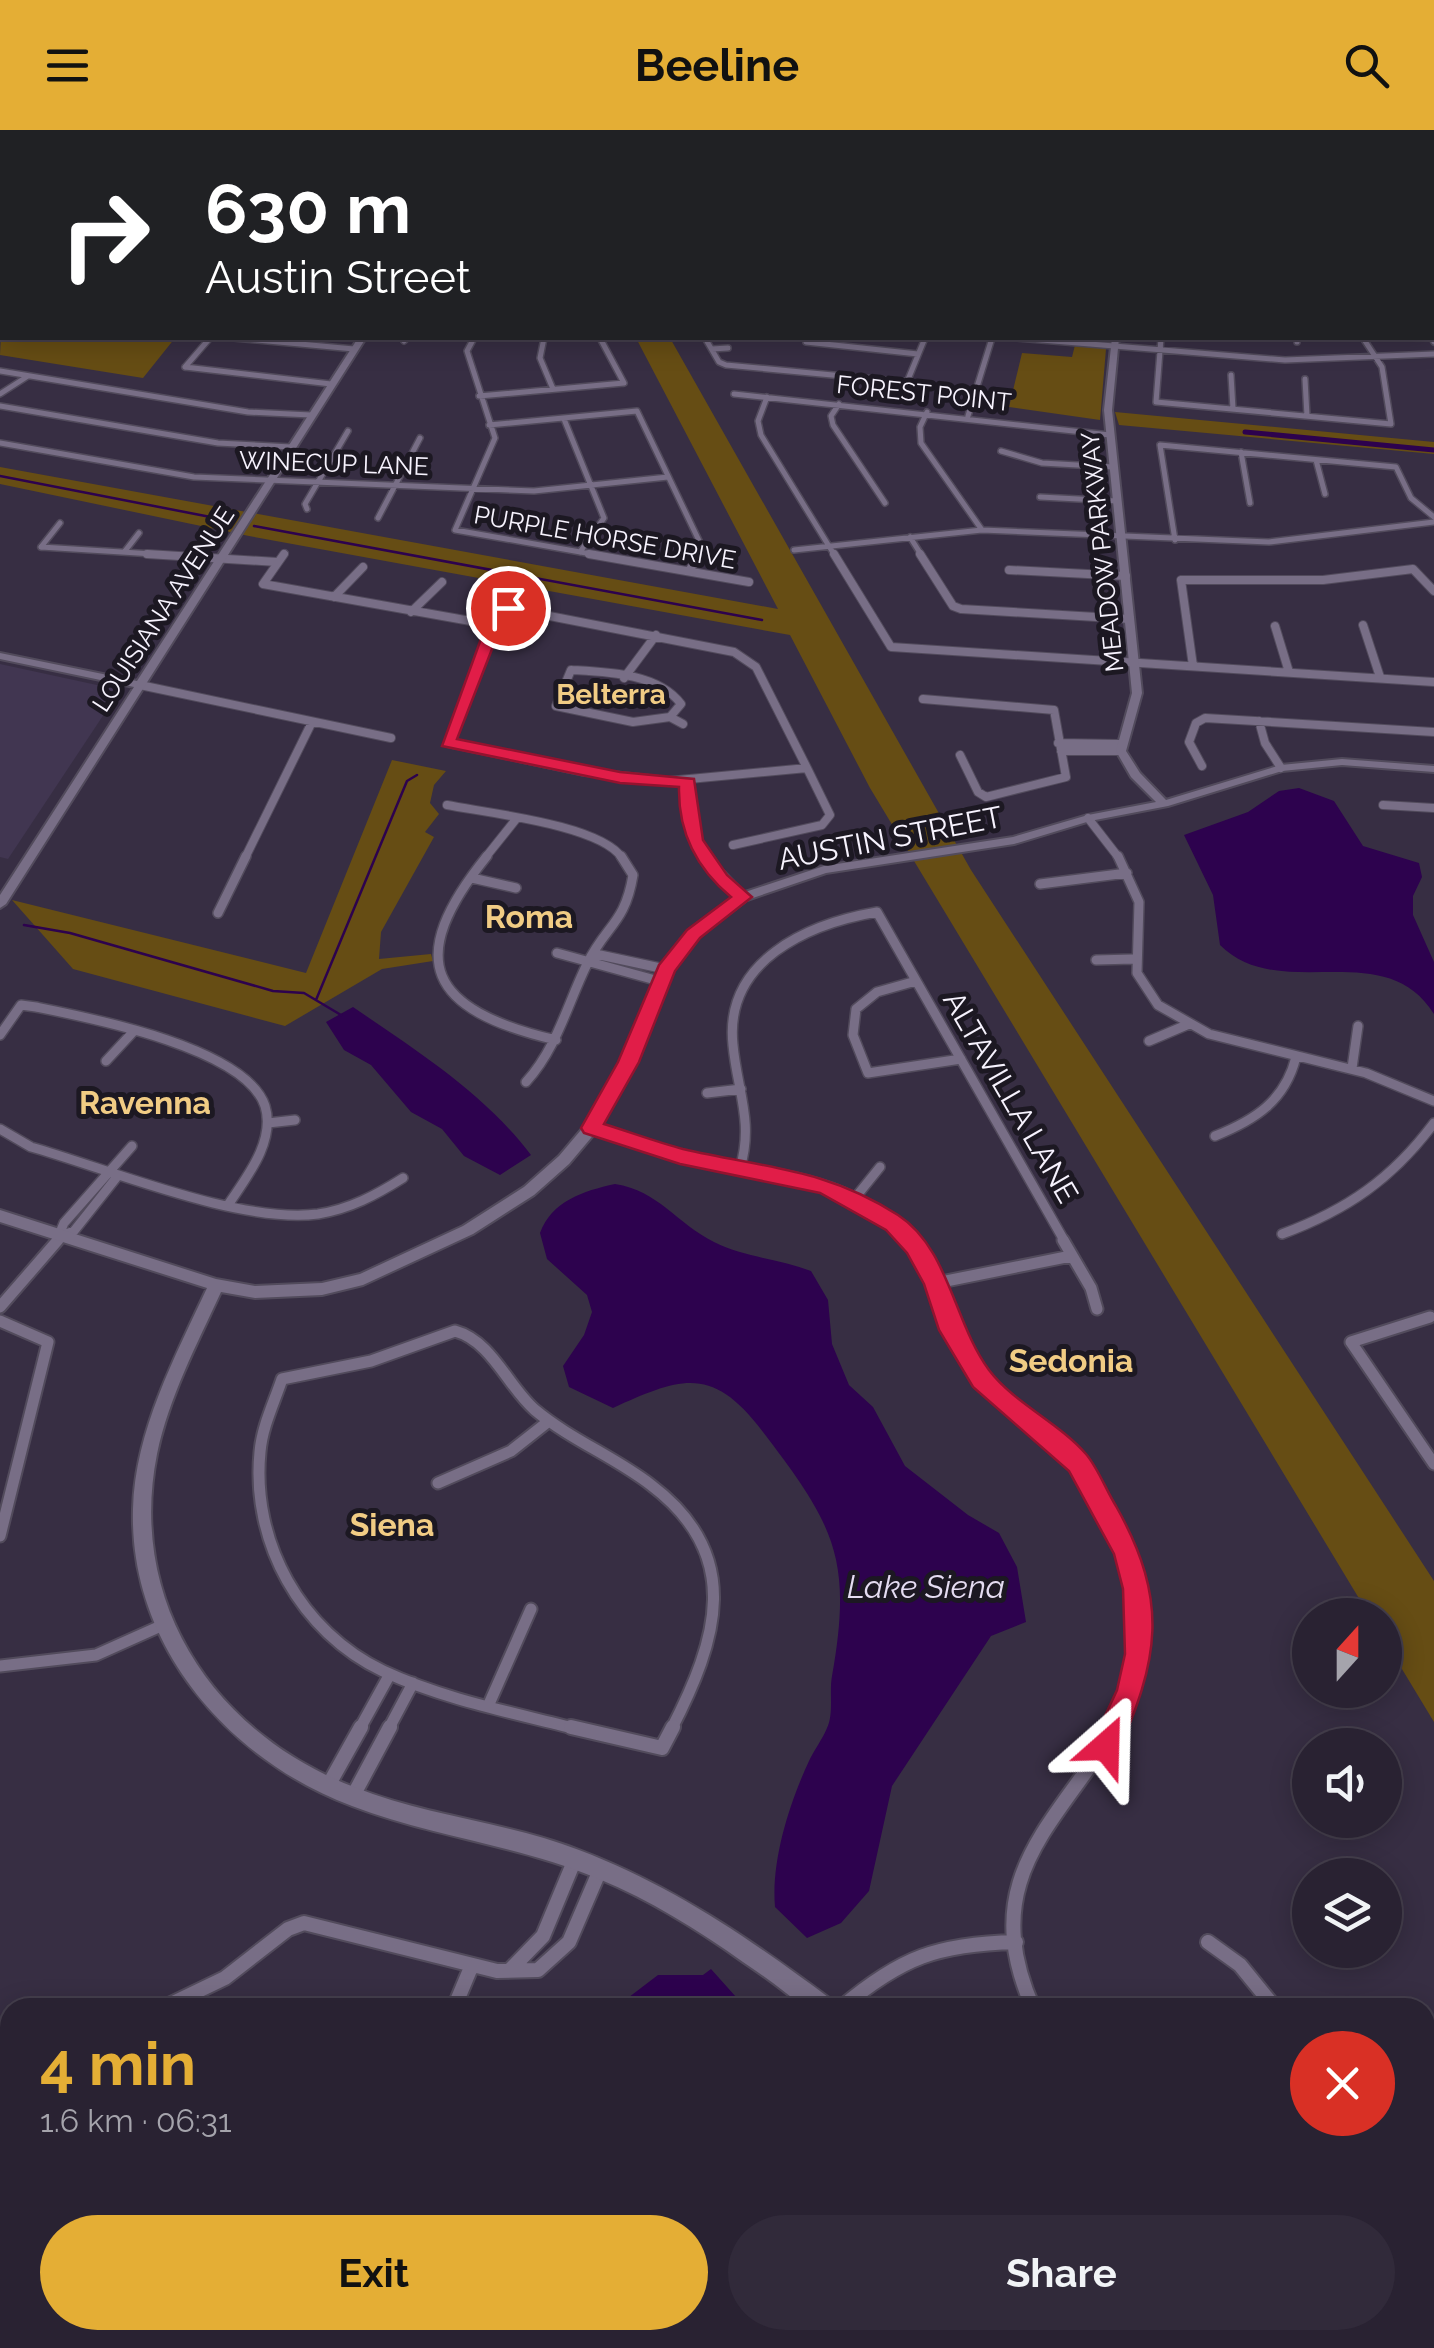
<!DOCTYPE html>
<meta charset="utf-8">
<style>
body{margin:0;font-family:Raleway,sans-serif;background:#312a3a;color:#f1f3f6;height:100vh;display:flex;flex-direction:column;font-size:38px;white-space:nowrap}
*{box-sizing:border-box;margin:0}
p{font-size:32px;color:#a5a4ac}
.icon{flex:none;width:55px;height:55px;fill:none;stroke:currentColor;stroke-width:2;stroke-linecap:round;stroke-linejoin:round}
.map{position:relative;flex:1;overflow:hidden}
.panel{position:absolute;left:0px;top:1868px;width:1435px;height:352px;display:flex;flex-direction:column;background:#292232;border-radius:30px 30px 0 0;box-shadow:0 5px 25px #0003,0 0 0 2px #453f4d}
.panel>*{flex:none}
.guide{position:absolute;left:0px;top:0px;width:1435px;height:210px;box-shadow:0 5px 25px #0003,0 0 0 2px #453f4d;background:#202124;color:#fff;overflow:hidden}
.needle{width:65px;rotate:21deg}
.fabs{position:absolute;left:1292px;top:1468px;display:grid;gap:20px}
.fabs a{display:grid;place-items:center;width:110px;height:110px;border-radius:50%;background:#292232;box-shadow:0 5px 25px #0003,0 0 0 2px #453f4d;font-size:50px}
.pin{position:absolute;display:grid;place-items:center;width:85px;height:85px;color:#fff;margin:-42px;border:5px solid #fff;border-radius:50%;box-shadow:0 2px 10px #0007}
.me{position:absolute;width:110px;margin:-55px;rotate:25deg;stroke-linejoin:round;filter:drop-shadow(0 0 8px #0008)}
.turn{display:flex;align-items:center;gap:35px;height:210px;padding:0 40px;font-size:45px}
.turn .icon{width:130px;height:130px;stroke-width:2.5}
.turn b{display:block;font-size:70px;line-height:85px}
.round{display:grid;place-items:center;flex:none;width:105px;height:105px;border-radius:52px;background:#312a3a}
.summary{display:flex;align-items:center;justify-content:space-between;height:170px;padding:0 40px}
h1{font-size:60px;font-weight:700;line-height:75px;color:#e4ae35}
.action{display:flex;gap:20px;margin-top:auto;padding:20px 40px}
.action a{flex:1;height:115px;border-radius:60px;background:#e4ae35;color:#111;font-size:40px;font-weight:700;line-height:115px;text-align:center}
.action a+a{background:#312a3a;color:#f1f3f6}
header{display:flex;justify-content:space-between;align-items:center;height:130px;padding:0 40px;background:#e4ae35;color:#111;font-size:45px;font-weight:700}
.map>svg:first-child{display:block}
</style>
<header><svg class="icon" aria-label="menu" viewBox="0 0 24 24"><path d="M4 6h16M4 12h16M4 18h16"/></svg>Beeline<svg class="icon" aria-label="search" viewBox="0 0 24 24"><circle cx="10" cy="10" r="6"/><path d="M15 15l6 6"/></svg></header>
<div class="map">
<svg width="1434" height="2218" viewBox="0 0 1434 2218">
<rect width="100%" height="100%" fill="#372e43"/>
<path fill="#413651" d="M0,534l120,26 -112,169 -8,-2z"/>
<path fill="#664d14" d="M2,184v24h173l-32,40 -143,-23z
M636,208h34l301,532 463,711v141l-49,-81v-26h-16l-499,-827 -80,-153 -541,-99 -249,-52v-17l778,142z
M1075,215l31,4 -6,71 -91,-13 13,-54 50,4z
M1115,282l319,30v12l-315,-29z
M392,630l54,11 -12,14 -4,18 9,11 -14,18 9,5 -53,95 -2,27 52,-5 2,7 -51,8 -97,57 -212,-57 -61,-69 294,73z"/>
<path fill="#2d024e" d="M1299,658l35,13 29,45 56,17 3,14 -9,19v19l21,47v52c-50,-80 -154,-9 -214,-69l-7,-50 -29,-60 64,-23 31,-21z
M353,877c64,44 131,86 178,148l-31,20 -36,-19 -22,-27 -31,-17 -40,-47 -27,-15 -18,-28z
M615,1054c44,7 61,39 99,58 29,15 66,17 97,29l17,29 4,44 17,41 24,22 32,59 63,49 31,18 18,34 9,55 -35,14 -99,150 -23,105 -28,32 -34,15 -32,-31c-4,-46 14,-103 34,-146 5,-11 13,-21 18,-33 7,-15 2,-36 5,-52 21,-118 2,-151 -69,-244 -50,-66 -80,-56 -150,-24l-44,-21 -6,-21 21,-31 8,-23 -5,-17 -40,-36 -7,-26c12,-32 43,-42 75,-49z
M711,1839l34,38h-129l42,-32h45z"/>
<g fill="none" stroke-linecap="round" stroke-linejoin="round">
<path stroke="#2d024e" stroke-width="2.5" d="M0,346l231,45
M254,396l508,94
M24,795l46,8 203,58 31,2 37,22
M316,870l91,-219 10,-6"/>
<path stroke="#2d024e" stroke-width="5" d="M1245,302l189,18"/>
<defs>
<path id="street-far5" d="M528,0l66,1
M846,0l8,2
M917,0l13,2
M1419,0l6,2
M1030,2l6,-2"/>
<path id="street-far4" d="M234,208l120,11
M474,208l-7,13 28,87 -40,92 148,26
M544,208l-4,20 13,31
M600,208l24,45
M705,208l14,24 7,3 181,17 18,-44
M1017,208l268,22 149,-6
M1161,208l-5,64 235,22 -9,-57 -19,-29
M1297,208v4
M1432,208l2,4
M404,211l3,-3
M806,212l112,12
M712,219l16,-1
M185,237l146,17
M185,237l25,-29
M0,241l248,41 63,3
M1231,245l2,34
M1305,249l2,37
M0,264l28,-18
M734,264l376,41
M479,266l145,-13
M767,267l-9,24 3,14 74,121
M839,274l-8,12 2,9 52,78
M0,276l218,37 73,4
M927,282l-7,15 1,16 61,87
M968,286l24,-78
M564,289l40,99 -24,34
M489,295l148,-14 66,138 -5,7
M0,313l194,34 340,14 134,-14
M1001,321l41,12 71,4
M1241,322l9,51
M1316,330l9,34
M1040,367l77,4
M307,379l-2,-5 43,-73
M378,388l42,-80
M910,407l12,19
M1175,410l-15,-95 236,22 15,31 23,19
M41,417l145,9
M41,417l19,-24
M794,420l188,-20 287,12 165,-20
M125,421l14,-18
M283,426l2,-3"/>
<path id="street-far3" d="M147,424l130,8
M284,424l-21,30 230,41
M589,424l160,28
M834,424l57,93 543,35
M920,424l33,52 8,3 169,10
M1009,440l117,6
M689,441l11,-17
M334,467l29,-30
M508,478l226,44 22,15 51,101 -139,13 -83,-9 -137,-29 45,-118z
M411,482l31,-30
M1363,495l17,52
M1275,496l14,46
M1193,536l-12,-86h142l90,-11 21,22
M571,540c35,2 87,3 110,34l-11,13 -37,5 -77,-16z
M624,548l32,-43
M140,555l251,53
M923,569l131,11 12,67 -80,20 -8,-5 -18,-37
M670,587l13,7
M1259,591l6,22 16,25
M1058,613l62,1
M1061,621h60
M1202,636l-13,-24 7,-19 9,-5 229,14
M688,652l2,46 15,30
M447,675c40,8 154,20 175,53
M1383,675l51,3
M1088,688l31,40
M733,715l89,-20 8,-10 -23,-47
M245,728l67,-136
M485,728l32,-40"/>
<path id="street-far2" d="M487,726c-84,104 -59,154 69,184
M703,726l40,41
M1118,726l21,46 -2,71 21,32 51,29 157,39 68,28
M472,748l44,10
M1040,754l87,-11
M218,783l28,-57
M557,823l102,28
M590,829l10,-4 65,14
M1096,830l37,-1
M916,851l-39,11 -21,17 -3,26 15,38 93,-14
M0,905l21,-30 15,2c55,11 210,41 229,99 11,35 -19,72 -37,99
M1149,911l40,-17
M106,931l27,-29
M1352,938l6,-42
M526,952c31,-34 41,-77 61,-118 19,-39 38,-40 46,-89l-12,-19
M707,963l34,-4
M268,993l27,-3
M591,998c33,9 64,22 97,30 76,16 170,15 220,84
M0,999l31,18c78,22 208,77 287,67 32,-5 58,-19 85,-36
M1215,1006c40,-16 70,-35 81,-79
M740,1038c14,-46 -3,-78 -7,-123 -9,-84 74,-121 144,-133l188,330
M855,1068l25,-31
M1282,1104c65,-24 110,-55 152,-111
M61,1106l13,-5 42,-53 -3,-7
M56,1112l8,-19 68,-77"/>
<path id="street-far1" d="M907,1110c31,43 42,98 76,140 25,32 64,50 92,80 65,68 84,186 39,270
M1063,1110l28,48 6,21
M936,1153l135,-27
M0,1177l58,-67
M1430,1187l-79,25 83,122
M0,1191l48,21 -48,194
M438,1353l73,-32 38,-30
M0,1536l96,-11 67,-30
M489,1574l42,-95
M359,1600l31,-56
M388,1600l25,-47
M581,1600c-66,-17 -136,-30 -198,-59 -82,-39 -132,-129 -123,-219 2,-25 14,-49 22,-73l89,-18 84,-30c37,10 53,56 80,79 36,30 80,47 116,75 93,70 67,154 20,245"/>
<path id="street" d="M571,1597l91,21 11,-21
M328,1656l33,-59
M353,1666l37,-69
M1208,1812l32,23 35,43
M510,1840l33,-34 32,-77
M171,1874l54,-26 63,-49 16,-6 193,48 41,-1 31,-28 31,-72
M454,1878l18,-43
M841,1878c60,-51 97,-64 175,-66
M1033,1878c-57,-130 22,-182 83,-281
M0,1905l10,3
M1425,1990l9,-2
M0,2183l10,4
M896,2210l4,8
M1250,2210v8
M1048,2218l12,-8"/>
<path id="secondary" d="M358,208h8l-360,566 -6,4v-13l134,-208 -134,-28v-6l137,28z
M1112,208h7l-7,72 30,283 -16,58 14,22 26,27 115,-35 61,-6 92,7v6l-92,-7 -60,6 -114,35 -78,15 -76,23 -188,29 -79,27 -49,37 -27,33 -35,93 -40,69 -27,32 -35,31 -61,39 -110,51 -41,10 -67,3 -34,-6c-24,52 -52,105 -64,162 -30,149 58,280 197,333 72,29 152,35 225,63 93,35 174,91 253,150l2,8c-8,0 -22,2 -30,-1 -6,-3 -12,-10 -18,-14 -14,-11 -28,-21 -43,-31 -45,-32 -93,-62 -144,-83 -80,-34 -166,-42 -247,-73 -123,-46 -223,-160 -219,-297 2,-78 42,-152 74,-221l-207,-66v-12l216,69 39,7 67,-3 38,-9 103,-48 61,-39 35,-31 27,-32 36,-61 38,-97 30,-35 49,-37 85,-28 189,-29 75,-22 68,-13 -25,-25 -15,-26 16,-58 -28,-283z
M1055,2210h25l3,8h-25z"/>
<path id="primary" d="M0,36h2v4h-2z
M1432,150h2v5h-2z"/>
</defs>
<use href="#street-far5" stroke="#524b5c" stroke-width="5"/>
<use href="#street-far4" stroke="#524b5c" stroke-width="8"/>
<use href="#street-far3" stroke="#524b5c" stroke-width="10"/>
<use href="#street-far2" stroke="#524b5c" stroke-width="12"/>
<use href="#street-far1" stroke="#524b5c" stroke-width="15"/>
<use href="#street" stroke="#524b5c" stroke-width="18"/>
<use href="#secondary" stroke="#524b5c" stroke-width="4"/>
<use href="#primary" stroke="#524b5c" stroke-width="3"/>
<use href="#street-far5" stroke="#786e86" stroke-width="4"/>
<use href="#street-far4" stroke="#786e86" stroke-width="5"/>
<use href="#street-far3" stroke="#786e86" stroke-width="8"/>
<use href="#street-far2" stroke="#786e86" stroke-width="9"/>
<use href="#street-far1" stroke="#786e86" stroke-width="11"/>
<use href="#street" stroke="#786e86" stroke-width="14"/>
<use href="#secondary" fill="#786e86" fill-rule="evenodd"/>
<use href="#primary" fill="#bc964d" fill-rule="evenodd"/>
</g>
<path fill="#e11d48" stroke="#92132f" stroke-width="2.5" d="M508,474l8,4 -15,18 -44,113 163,33 74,7 9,61 24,35 25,22 -52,41 -25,33 -36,91 -35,62c26,8 53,18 79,25 82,19 142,19 215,66 51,33 56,108 91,155 25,33 69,52 97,84 12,14 20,36 30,52 54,96 43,154 0,250l-10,5 -11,-5 -4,-10 26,-56 8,-36 -2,-65 -9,-35 -45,-83 -96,-84 -34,-57 -15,-46 -17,-31 -21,-23 -66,-37 -140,-29 -96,-31 -3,-5 37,-66 41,-97 28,-35 44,-33c-35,-29 -53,-65 -52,-110l-59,-4 -178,-37 44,-121z"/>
<g text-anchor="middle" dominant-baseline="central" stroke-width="10" stroke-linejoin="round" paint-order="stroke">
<g font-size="25" fill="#f7f3fe" stroke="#1c1822">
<text transform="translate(924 263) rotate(6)">FOREST POINT</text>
<text transform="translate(334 333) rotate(2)">WINECUP LANE</text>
<text transform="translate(605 407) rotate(10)">PURPLE HORSE DRIVE</text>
<text transform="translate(1102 422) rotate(-96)">MEADOW PARKWAY</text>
<text transform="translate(163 479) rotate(-57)">LOUISIANA AVENUE</text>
</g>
<g font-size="28" font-weight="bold" fill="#f1cc84" stroke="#1c1822">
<text x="611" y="564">Belterra</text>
</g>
<g font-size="30" fill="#f7f3fe" stroke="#1c1822">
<text transform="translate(890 708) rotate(-11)">AUSTIN STREET</text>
<text transform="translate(1011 967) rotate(60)">ALTAVILLA LANE</text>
</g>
<g font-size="32" font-weight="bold" fill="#f1cc84" stroke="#1c1822">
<text x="529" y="786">Roma</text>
<text x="145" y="972">Ravenna</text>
<text x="1071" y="1230">Sedonia</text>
<text x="392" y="1394">Siena</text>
</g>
<g font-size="32" font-style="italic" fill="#e5dcf2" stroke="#1c1822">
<text x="926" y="1456">Lake Siena</text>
</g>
</g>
</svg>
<div class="fabs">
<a><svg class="needle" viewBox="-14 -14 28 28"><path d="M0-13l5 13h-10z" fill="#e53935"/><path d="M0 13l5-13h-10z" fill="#a5a4ac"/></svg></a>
<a><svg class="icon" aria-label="sound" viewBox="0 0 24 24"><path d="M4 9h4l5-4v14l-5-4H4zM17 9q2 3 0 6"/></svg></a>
<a><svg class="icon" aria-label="layers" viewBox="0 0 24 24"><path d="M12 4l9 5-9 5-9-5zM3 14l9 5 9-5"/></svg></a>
</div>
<div class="pin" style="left:508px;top:478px;background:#d93025"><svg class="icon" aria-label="arrive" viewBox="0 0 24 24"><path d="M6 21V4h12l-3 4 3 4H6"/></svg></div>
<svg class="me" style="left:1106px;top:1616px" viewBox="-20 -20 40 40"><path d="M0-17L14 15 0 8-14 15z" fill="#e11d48" stroke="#fff" stroke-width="4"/></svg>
<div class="guide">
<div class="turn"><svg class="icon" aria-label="right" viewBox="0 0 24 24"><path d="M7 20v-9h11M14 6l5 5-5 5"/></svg><div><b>630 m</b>Austin Street</div></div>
</div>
<section class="panel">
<div class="summary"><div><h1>4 min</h1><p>1.6 km · 06:31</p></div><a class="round" style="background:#d93025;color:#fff"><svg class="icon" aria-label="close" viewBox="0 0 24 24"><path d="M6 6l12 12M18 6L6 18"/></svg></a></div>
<div class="action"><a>Exit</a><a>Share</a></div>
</section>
</div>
